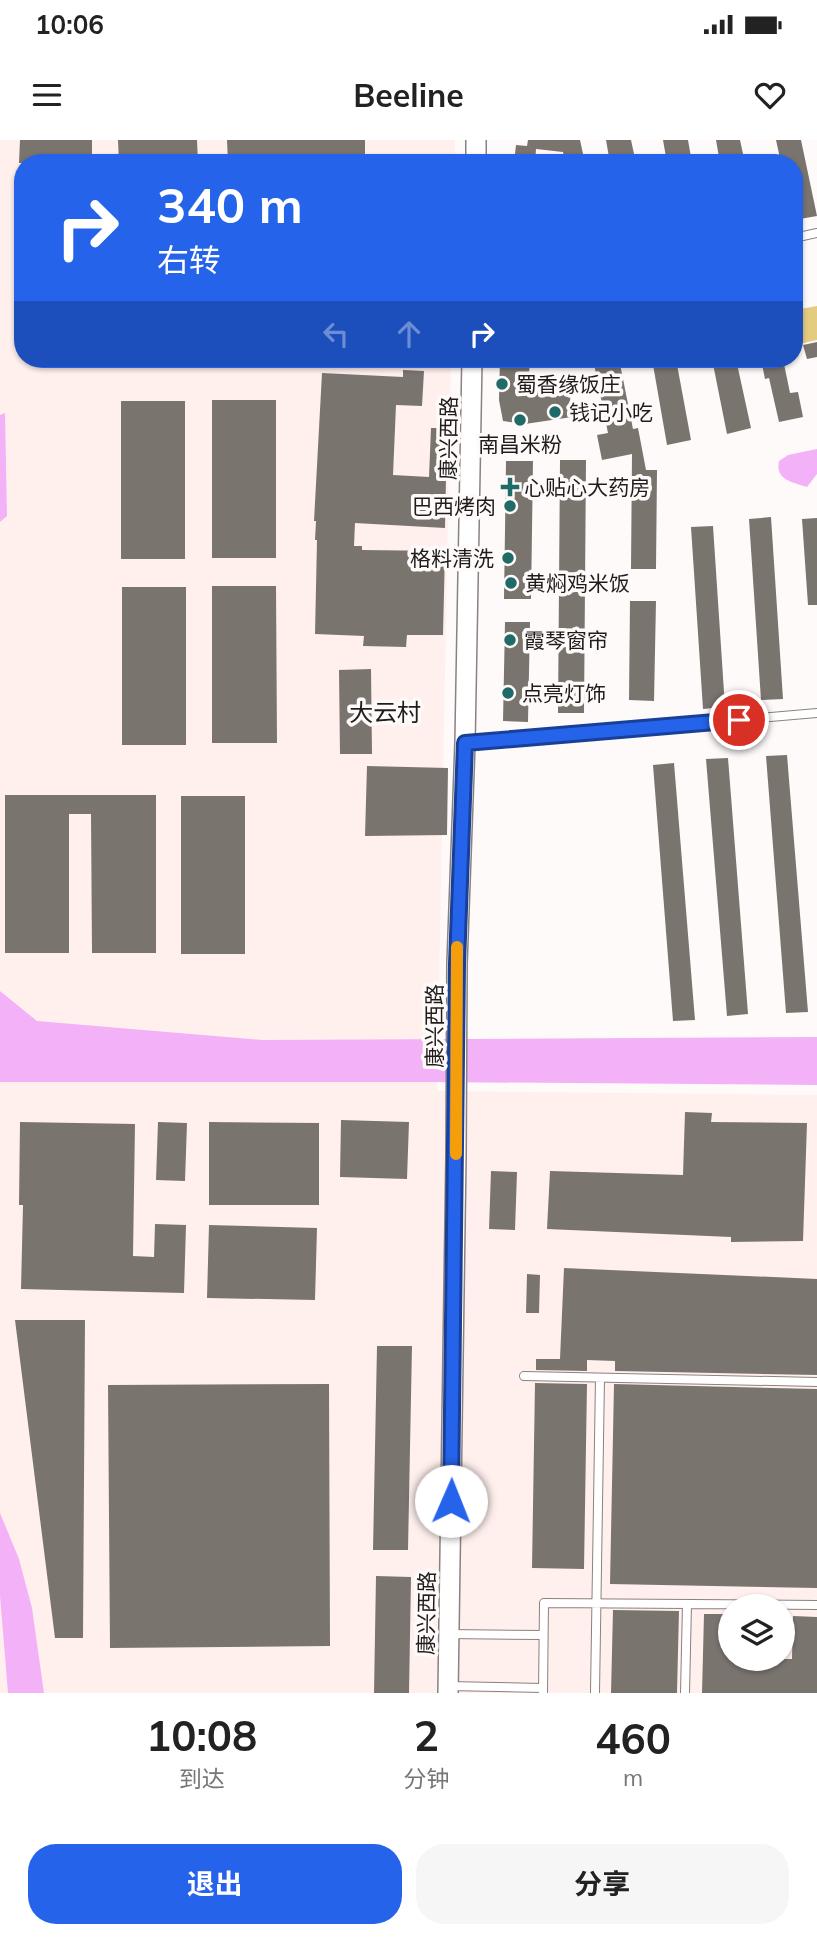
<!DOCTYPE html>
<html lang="zh">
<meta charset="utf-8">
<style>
body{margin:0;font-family:Mulish,"Noto Sans SC",sans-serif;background:#f6f6f6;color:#222;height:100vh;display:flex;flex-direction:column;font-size:26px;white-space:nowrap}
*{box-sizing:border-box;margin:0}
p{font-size:23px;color:#767676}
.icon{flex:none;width:38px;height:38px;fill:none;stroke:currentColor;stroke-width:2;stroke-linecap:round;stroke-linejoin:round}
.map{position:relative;height:1553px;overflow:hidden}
.drawer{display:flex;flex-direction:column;background:#fff;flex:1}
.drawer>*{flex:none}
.banner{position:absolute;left:14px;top:14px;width:789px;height:214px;border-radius:28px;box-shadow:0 2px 5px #0004;background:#2563eb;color:#fff;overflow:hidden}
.buttons{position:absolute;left:718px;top:1454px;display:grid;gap:14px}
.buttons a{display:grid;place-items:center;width:77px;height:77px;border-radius:50%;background:#fff;box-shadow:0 2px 5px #0004;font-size:35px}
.pin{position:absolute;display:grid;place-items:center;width:60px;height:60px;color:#fff;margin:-30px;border:4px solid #fff;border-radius:50%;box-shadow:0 2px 7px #0007}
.me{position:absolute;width:77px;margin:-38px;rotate:1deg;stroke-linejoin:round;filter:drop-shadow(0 0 5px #0008)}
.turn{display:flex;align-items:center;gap:24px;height:147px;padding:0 28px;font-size:32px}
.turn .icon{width:91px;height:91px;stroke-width:2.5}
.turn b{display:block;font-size:49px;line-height:60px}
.lanes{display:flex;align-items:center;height:66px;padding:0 28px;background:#0003;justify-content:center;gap:35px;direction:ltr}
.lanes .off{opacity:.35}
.eta{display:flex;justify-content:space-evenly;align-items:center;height:119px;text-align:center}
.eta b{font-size:42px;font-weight:700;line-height:49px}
.action{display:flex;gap:14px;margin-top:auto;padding:14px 28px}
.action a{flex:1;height:80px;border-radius:28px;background:#2563eb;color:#fff;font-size:28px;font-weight:700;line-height:80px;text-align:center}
.action a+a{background:#f6f6f6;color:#222}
.status{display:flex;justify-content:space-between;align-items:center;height:49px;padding:0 35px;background:#fff;direction:ltr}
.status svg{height:19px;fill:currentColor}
header{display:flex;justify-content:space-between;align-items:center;height:91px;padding:0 28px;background:#fff;font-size:32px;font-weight:700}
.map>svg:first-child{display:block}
</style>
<div class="status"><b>10:06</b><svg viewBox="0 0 49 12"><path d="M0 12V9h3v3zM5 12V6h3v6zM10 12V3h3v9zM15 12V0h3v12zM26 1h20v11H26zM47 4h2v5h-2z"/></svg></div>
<header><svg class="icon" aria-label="menu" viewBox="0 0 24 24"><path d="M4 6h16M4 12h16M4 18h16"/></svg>Beeline<svg class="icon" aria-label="heart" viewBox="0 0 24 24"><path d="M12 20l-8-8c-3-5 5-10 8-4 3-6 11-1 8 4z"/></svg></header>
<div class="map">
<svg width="817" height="1553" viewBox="0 0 817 1553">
<rect width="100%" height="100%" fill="#fefafa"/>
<path fill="#fff0ed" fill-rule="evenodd" d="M0,0h455v23h-432v196h428l-14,732 380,4v598h-817zM730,1466h52v53h-52z"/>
<path fill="#e3cc7f" d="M817,166v34l-22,5v-35z"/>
<path fill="#f3b2f8" d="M5,273l2,103 -7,6v-107z
M817,309v25l-10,13c-15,-5 -32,-7 -28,-26l9,-6z
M0,851l37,30 225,19 555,-3v48l-390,-3h-427z
M0,1373l19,46 13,49 12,85h-36l-8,-97z"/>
<path fill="#7a746f" d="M20,0h72v23h-73z
M118,0h79l1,23h-79z
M227,0h138v23h-137z
M528,0h52l5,23h-20l-2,-11 -27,-3 -1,14h-21l2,-18 11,1z
M606,0h25l5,23h-26z
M663,0h25l4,23h-25z
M716,0h24l5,23h-25z
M776,0h25l16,76 -23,4v-57h-13z
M817,202v15l-10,2 -4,-14z
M500,219h30l-2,31 41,-4 3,31 -47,7 -22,-3 -4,-21z
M593,219h26l14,70 5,-1 8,42h11l-1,99h-25l1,-115 -30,6 -5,-25 11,-2z
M652,219h24l15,81 -24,5z
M712,219h24l15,69 -24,6z
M761,219h22l7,34 8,-1 5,25 -24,5 -10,-44 -4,1z
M403,230l21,1 -2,35 -26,-1 -3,70 36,2 2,-49h16l-2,100 -90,-5 -1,23h8v4l83,1 -2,84h-36l-1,12 -43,-1 1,-10 -49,-2 2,-94h-2l1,-19h-2l8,-148 81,4z
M212,260h64v158h-64z
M121,261h64v158h-64z
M560,320h26l-2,253h-26z
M506,321h27l-2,138h-27z
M771,377l12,182 -22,1 -12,-181z
M817,378v87h-9l-6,-86z
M713,386l12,181 -22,2 -12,-182z
M212,446h64l1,157h-65z
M122,447h64v158h-64z
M630,461h26l-2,100 -25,-1z
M505,482h25l-2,100 -25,-1z
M371,529l1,85h-32l-1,-84z
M787,615l21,257 -22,1 -20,-257z
M728,618l20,256 -21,2 -21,-257z
M674,623l21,257 -22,1 -20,-256z
M367,626l81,2 -1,67 -82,1z
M5,655h151v158h-64l-1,-139h-22v139h-64z
M181,656h64v158h-64z
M685,972l27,1 -1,9 96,1 -4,118 -72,1v-5l-184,-8 3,-58 133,4z
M341,980l68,2 -2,57 -67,-2z
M20,982l115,2 -2,132 21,1 1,-33 31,1 -2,68 -163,-4 2,-84h-4z
M158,982l29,1 -2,58 -29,-1z
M209,982l110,1v82h-110z
M491,1031l26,1 -2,58 -26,-1z
M209,1085l108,3 -2,72 -108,-2z
M564,1128l253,11v96l-202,-4v-10l-28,-1v11l-51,-1v-11h24z
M527,1134l13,1 -1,38h-13z
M15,1180h70l-2,318h-28z
M377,1206h35l-4,204h-35z
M535,1243l52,1 -3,185 -52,-1z
M329,1244l1,262 -220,2 -2,-263z
M614,1244l203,5v199l-207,-4z
M376,1436l35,1 -2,116h-35z
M613,1470l66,1 -2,82h-66z
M704,1474h26v45h62l1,-43 24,1v76h-115z"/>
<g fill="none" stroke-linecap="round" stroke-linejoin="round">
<defs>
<path id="service" d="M794,98l23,-5
M465,603l352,-30
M524,1236l293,6
M449,1494l94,1
M448,1546l95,2
M543,1553l1,-90 273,2
M595,1553l5,-315
M685,1553l2,-89"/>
<path id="tertiary" d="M476,23v-23
M448,1553l8,-537 1,-192 8,-221 7,-384"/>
</defs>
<use href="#service" stroke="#8a8180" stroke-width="10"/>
<use href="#tertiary" stroke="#8a8180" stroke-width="22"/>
<use href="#service" stroke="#fff" stroke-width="8"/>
<use href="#tertiary" stroke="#fff" stroke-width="19"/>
</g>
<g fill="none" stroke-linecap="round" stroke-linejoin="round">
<defs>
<path id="route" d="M451,1361l6,-537 8,-221 274,-23"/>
</defs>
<use href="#route" stroke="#184099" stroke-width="18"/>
<use href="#route" stroke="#2563eb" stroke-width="12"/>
<path stroke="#f59e0b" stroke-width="12" d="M456,1014l1,-207"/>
</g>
<g fill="#206b67" stroke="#fefafa" stroke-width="2.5">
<circle cx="502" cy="244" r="7"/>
<circle cx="555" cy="272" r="7"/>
<circle cx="520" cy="280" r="7"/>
<path d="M506.5 336.5h7v7h7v7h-7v7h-7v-7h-7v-7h7z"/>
<circle cx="510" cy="366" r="7"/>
<circle cx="508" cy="418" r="7"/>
<circle cx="511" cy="443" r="7"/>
<circle cx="510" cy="500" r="7"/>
<circle cx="508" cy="553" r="7"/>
</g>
<g text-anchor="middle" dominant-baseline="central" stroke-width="7" stroke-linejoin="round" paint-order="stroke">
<g font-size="21" fill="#1f1c1b" stroke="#fefafa" text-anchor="start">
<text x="516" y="244">蜀香缘饭庄</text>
<text x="569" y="272">钱记小吃</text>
<text x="520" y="304" text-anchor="middle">南昌米粉</text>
<text x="524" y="347">心贴心大药房</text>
<text x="496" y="366" text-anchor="end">巴西烤肉</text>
<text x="494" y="418" text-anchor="end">格料清洗</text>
<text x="525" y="443">黄焖鸡米饭</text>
<text x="524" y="500">霞琴窗帘</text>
<text x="522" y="553">点亮灯饰</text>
</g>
<g font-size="21" fill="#1f1c1b" stroke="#fefafa">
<text transform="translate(448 298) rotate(-89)">康兴西路</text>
<text transform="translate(434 886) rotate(-90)">康兴西路</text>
<text transform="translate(426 1473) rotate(-89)">康兴西路</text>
</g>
<g font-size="24" fill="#1f1c1b" stroke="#fefafa">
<text x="385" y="572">大云村</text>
</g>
</g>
</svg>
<div class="buttons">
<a><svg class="icon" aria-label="layers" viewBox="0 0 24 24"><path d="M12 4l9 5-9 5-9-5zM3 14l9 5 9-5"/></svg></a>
</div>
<div class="pin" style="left:739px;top:580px;background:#d93025"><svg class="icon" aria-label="arrive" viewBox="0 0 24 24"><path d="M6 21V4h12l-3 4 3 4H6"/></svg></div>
<svg class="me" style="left:451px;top:1361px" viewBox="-20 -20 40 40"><circle r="19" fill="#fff"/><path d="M0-13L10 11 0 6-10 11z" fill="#2563eb"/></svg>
<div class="banner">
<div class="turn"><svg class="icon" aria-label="right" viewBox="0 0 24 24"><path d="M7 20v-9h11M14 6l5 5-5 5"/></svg><div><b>340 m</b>右转</div></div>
<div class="lanes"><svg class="icon off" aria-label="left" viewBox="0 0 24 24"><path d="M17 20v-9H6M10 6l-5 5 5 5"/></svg><svg class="icon off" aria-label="ahead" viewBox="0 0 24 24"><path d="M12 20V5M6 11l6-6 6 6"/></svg><svg class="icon" aria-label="right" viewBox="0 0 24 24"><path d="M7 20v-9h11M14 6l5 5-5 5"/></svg></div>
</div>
</div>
<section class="drawer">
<div class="eta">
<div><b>10:08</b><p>到达</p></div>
<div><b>2</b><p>分钟</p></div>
<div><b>460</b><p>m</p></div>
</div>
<div class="action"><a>退出</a><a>分享</a></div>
</section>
